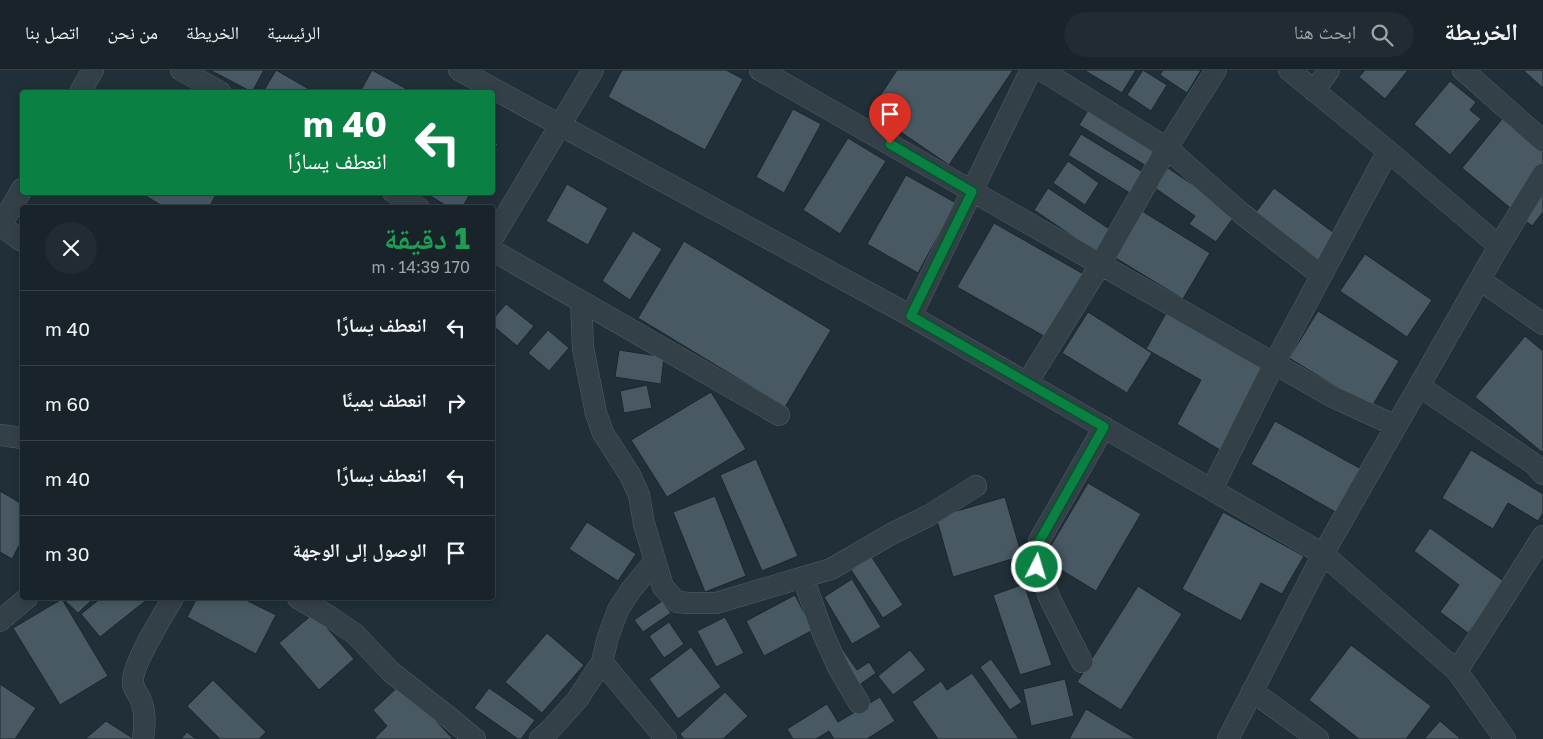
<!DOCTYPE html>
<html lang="ar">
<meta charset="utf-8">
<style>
body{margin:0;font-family:"Golos Text","Noto Naskh Arabic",sans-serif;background:#212b32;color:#f1f3f6;direction:rtl;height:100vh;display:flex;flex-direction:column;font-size:19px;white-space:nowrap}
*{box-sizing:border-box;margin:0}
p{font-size:16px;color:#9fa4a8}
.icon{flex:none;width:28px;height:28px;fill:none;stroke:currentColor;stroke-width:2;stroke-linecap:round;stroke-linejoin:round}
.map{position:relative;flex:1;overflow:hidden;direction:ltr}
.side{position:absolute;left:20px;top:135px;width:475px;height:395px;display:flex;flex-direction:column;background:#18232a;border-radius:5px;box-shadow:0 2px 8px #0003,0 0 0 1px #364047;direction:rtl}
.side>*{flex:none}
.guide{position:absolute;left:20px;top:20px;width:475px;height:105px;border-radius:5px;box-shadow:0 2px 8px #0003,0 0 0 1px #364047;direction:rtl;background:#0b8043;color:#fff;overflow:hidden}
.pin{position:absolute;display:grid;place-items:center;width:42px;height:42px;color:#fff;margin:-51px -21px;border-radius:50% 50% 50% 0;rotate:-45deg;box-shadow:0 0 5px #0007}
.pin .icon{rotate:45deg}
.me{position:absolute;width:55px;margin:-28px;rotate:5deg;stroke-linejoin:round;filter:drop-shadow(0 0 4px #0008)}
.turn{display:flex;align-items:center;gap:18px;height:105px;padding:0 25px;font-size:22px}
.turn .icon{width:65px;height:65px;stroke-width:2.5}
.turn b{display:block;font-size:35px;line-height:42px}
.round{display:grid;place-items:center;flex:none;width:52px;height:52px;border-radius:26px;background:#212b32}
.overview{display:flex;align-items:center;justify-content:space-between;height:85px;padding:0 25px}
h1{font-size:30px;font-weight:700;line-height:38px;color:#1e9e55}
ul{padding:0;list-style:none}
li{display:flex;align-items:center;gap:15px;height:75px;padding:0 25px;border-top:1px solid #364047}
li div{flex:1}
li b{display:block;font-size:19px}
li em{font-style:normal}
header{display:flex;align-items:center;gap:30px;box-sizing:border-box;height:70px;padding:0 25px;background:#18232a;border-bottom:1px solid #364047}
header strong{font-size:24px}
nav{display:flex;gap:28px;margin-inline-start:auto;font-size:18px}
.search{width:350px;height:45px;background:#212b32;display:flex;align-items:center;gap:12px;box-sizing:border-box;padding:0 18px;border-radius:28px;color:#9fa4a8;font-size:19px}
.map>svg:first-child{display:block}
</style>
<header>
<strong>الخريطة</strong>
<div class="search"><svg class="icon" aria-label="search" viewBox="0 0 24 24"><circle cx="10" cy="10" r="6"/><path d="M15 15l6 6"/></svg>ابحث هنا</div>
<nav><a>الرئيسية</a><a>الخريطة</a><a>من نحن</a><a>اتصل بنا</a></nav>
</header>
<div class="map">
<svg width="1543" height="669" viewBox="0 0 1543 669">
<rect width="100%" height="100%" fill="#202f38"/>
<path fill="#485964" stroke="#1b272f" d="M210,0h54l-12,22z
M276,0l38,22h-51z
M372,0l40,22h-52z
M622,0h104l17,9 -38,71 -97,-53z
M897,0h116l-64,95 -79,-54z
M1084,0h52l-14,23z
M1143,0l24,15 -16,26 -24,-16z
M1163,0h38l-14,23 -27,-18z
M1365,0h43l-23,29 -26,-22z
M1523,0h20v18z
M1450,11l26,21 -6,8 11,9 -31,36 -36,-31z
M1092,34l68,41 -12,22 -69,-42z
M793,39l28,15 -37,69 -28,-16z
M1502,49l41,33v60l-11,14 -70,-58z
M1081,64l62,38 -13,21 -62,-38z
M848,68l38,23 -46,73 -37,-24z
M492,71l6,3 -6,9z
M1068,91l31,22 -14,22 -32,-22z
M1168,98l68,46 -20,28 -27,-18 6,-8 -40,-28z
M906,105l50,28 -38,70 -51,-29z
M567,114l41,24 -20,37 -42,-24z
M1048,118l63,42 -15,22 -62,-42z
M1274,118l64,48 -20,28 -65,-48z
M139,122h78l-8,16h-43z
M424,122h47l-9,16h-12z
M1142,141l68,42 -27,46 -69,-42z
M994,153l93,53 -36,64 -94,-53z
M633,161l29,18 -32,51 -28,-19z
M684,171l147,89 -46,77 -147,-89z
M1365,184l67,46 -25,37 -67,-46z
M506,234l28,22 -17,20 -25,-21v-5z
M1169,238l96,55 -22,40 6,4 -29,43 -43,-26 24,-44 -55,-31z
M1318,241l81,50 -28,47 -82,-50z
M1088,242l64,41 -25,40 -65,-40z
M548,260l21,18 -20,23 -21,-18z
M1525,266l18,15v102l-68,-56z
M619,280l45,7 -3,27 -46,-7z
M647,315l5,23 -28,5 -4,-22z
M711,322l35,57 -79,48 -36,-57z
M1275,351l95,53 -24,44 -95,-54z
M1471,380l72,44v19l-5,8 -30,-18 -15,26 -51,-31z
M756,389l42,97 -36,15 -42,-96z
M1088,413l53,31 -45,77 -53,-32z
M0,421l22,13v36l-10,19 -12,-7z
M715,426l31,80 -41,16 -32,-80z
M1005,427l17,59 -69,21 -17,-60z
M1223,442l81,44 -22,38 -21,-11 -20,38 -59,-32z
M587,452l49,32 -18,27 -49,-32z
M1430,458l75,54 -37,51 -28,-21 19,-27 -45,-34z
M871,486l32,49 -20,13 -32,-48z
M852,509l29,48 -29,17 -28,-47z
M1024,514l28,81 -32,10 -27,-80z
M1138,516l44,28 -61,96 -44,-28z
M795,525l18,35 -49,26 -18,-35z
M62,528h32l-16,15z
M101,528h48l-49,39 -19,-23z
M197,528h45l34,17 -20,39 -69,-37z
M62,529l46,77 -48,29 -47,-77z
M662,531l9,12 -28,19 -9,-12z
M314,543l40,46 -35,31 -40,-47z
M725,547l19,36 -28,14 -19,-36z
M669,552l15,22 -20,14 -15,-22z
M547,563l37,32 -42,48 -37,-31z
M839,574l18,26 12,-8 7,11 -18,13z
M1351,575l80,61 -25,33h-47l-50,-39z
M691,577l30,40 -43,32 -29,-40z
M910,580l16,20 -33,25 -15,-19z
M991,589l31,43 -12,8 -30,-43z
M972,603l47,66h-81l-26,-37 29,-21 6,9z
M1065,609l9,37 -43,10 -8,-37z
M213,610l53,52 -7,7h-39l-33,-33z
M0,614l36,24 -21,31h-15z
M401,614l52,55h-79l13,-13 -14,-16z
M489,618l46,32 -14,19h-3l-44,-31z
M725,622l23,24 -25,23h-39l-4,-5z
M880,627l15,24 -28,18h-33l-5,-8 -13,8h-23l-6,-10 40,-25 11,18z
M1086,639l50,30h-67z
M106,651l28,18h-49z
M1440,651l20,17 -1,1h-35z
M187,662l9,7h-15z"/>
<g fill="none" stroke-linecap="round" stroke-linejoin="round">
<defs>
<path id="street" d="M181,0l39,22
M459,0l452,246 412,238 134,117 48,68
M760,0l571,326 65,30
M1041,0l126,78 74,65 80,62
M1289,0l99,81 111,95
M1463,0l80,71
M1314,21l15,-21
M80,22l13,-22
M393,122l26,16
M1,156l21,15
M0,157l22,-38
M492,169l101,-169
M492,180l287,165
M1480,210l63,44
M581,231l2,47 13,65 7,20 27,42 9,20 5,29 19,63 14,15 12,1h27l115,-34 62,-36 35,-17 48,-30
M911,246l120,-246
M1027,313l73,-118 67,-117 49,-78
M1419,316l115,78 9,10
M0,365l22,3
M1212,419l62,-125 114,-213
M803,508l21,58 15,33 20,34
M298,528l32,19 25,17 36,38 60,47 24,20
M0,551l27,-23
M602,592l64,77
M1082,592l-31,-61 -14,-34 2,-26 65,-114
M1457,601l86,-135
M1252,621l66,48
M143,669c2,-14 3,-28 -3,-41 -3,-5 -6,-9 -7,-14 -3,-17 31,-70 40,-86
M540,669l10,-9 27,-30 25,-38 6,-25 10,-27 12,-19 25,-30
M1228,669l95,-185 176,-308 44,-72"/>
</defs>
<use href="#street" stroke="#515e66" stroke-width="22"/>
<use href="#street" stroke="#344048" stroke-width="21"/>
</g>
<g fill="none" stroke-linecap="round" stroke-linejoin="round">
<defs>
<path id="route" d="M890,74l82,48 -61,124 193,111 -65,115 -2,25"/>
</defs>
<use href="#route" stroke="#07532c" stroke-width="12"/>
<use href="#route" stroke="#0b8043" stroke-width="9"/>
</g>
</svg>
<div class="pin" style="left:890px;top:74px;background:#d93025"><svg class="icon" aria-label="arrive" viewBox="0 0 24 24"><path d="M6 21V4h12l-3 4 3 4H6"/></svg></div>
<svg class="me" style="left:1037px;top:497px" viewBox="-20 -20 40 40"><circle r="17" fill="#0b8043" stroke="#fff" stroke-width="3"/><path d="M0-11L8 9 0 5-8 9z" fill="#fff"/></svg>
<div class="guide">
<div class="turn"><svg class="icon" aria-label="left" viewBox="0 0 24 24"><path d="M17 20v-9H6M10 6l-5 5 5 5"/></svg><div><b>40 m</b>انعطف يسارًا</div></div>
</div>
<section class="side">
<div class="overview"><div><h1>1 دقيقة</h1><p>170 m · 14:39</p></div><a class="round"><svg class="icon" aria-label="close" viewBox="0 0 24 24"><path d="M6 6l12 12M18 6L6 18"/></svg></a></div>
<ul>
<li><svg class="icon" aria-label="left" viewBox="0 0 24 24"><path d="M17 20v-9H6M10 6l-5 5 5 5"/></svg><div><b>انعطف يسارًا</b></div><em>40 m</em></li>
<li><svg class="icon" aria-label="right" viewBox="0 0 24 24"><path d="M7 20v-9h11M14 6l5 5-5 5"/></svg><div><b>انعطف يمينًا</b></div><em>60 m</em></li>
<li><svg class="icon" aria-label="left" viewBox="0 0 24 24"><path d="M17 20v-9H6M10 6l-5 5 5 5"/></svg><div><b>انعطف يسارًا</b></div><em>40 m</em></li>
<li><svg class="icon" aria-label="arrive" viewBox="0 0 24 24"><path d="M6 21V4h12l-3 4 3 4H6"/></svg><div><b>الوصول إلى الوجهة</b></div><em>30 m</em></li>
</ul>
</section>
</div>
